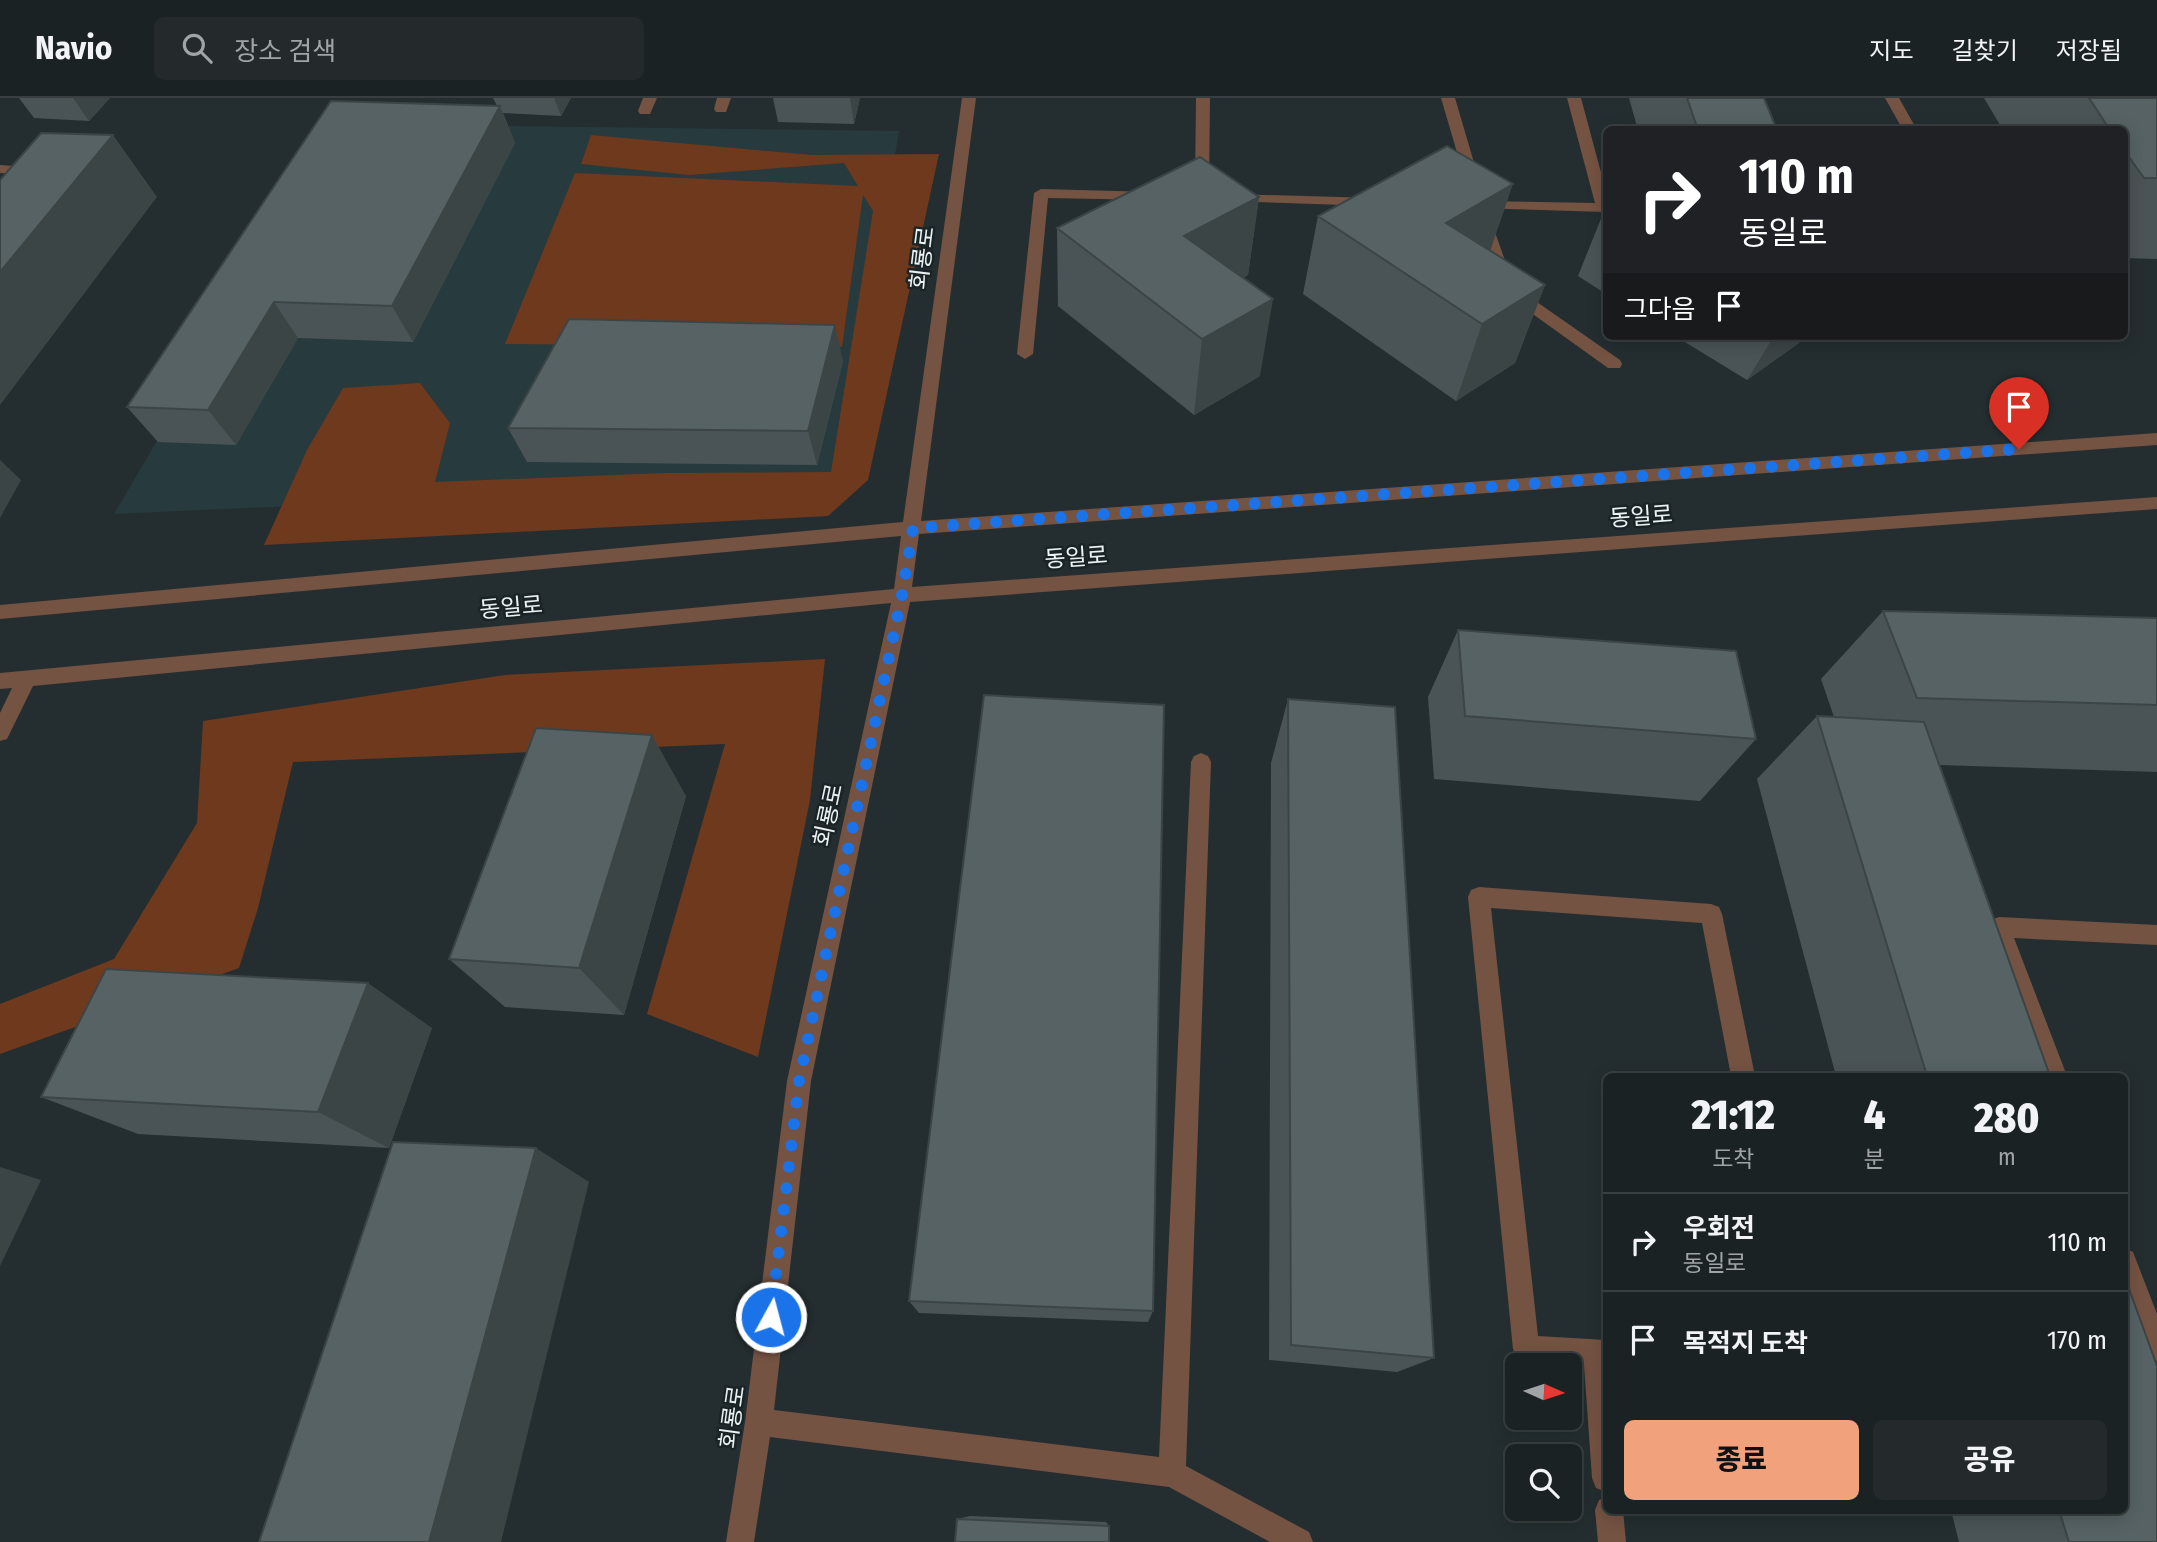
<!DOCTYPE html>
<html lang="ko">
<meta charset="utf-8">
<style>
body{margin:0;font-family:"Fira Sans Condensed","Noto Sans KR",sans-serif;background:#242a2c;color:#f1f3f6;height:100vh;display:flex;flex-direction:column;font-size:26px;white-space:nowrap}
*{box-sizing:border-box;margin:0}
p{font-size:23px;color:#a0a4a6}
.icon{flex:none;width:38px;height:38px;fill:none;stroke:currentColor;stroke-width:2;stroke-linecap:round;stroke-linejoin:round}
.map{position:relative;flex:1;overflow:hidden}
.sheet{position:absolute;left:1603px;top:975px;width:525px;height:441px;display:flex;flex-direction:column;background:#1b2224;border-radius:10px;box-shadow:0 4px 18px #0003,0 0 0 2px #393f41}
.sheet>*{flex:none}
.top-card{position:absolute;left:1603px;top:28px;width:525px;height:214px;border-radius:10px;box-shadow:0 4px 18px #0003,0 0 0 2px #393f41;background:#202124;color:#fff;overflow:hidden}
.needle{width:46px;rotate:93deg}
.buttons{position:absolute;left:1505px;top:1255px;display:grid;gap:14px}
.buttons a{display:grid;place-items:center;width:77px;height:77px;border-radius:10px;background:#1b2224;box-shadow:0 4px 18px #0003,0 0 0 2px #393f41;font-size:35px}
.pin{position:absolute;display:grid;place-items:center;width:60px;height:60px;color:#fff;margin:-72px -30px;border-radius:50% 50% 50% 0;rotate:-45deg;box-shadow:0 0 7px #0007}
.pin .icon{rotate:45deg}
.me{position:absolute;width:77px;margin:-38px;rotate:7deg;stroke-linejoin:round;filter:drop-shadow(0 0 5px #0008)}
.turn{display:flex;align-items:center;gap:24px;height:147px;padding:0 21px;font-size:32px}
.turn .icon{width:91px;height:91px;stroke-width:2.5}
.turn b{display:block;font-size:49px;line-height:60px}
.then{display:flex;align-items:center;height:66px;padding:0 21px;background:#0003;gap:14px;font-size:26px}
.eta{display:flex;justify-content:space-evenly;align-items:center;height:119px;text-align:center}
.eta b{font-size:42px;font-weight:800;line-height:49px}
.button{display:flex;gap:14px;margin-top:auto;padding:14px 21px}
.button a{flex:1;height:80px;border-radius:10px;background:#f1a17c;color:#111;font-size:28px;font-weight:800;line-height:80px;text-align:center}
.button a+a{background:#242a2c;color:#f1f3f6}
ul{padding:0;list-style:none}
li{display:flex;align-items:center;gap:21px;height:98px;padding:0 21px;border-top:2px solid #393f41}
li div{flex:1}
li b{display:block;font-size:26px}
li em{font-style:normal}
header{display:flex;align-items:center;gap:42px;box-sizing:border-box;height:98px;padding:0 35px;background:#1b2224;border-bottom:2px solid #393f41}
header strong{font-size:33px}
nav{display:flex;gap:38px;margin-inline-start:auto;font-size:24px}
.search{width:490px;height:63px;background:#242a2c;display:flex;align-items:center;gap:18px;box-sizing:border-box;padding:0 24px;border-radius:10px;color:#a0a4a6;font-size:26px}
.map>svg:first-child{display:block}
</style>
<header>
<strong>Navio</strong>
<div class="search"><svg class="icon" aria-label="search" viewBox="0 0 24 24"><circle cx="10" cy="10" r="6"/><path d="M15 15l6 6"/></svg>장소 검색</div>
<nav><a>지도</a><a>길찾기</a><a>저장됨</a></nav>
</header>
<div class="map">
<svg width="2157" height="1444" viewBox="0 0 2157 1444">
<rect width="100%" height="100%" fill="#242e30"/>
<path fill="#273a3d" d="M343,26l556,7 -58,350 -727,33z"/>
<path fill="#6f391e" d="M591,37l221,20 127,-1 -71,326 -40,36 -564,29 43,-95 36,-62 77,-5 30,40 -15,59 229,-9 167,-1 42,-261 -10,-16 -21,152 -337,-3 70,-171 283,13 -14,-23 -155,12 -108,-11z
M825,561l-15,141 -52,257 -111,-43 78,-270 -432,18 -35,146 -19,60 -239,86v-50l114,-45 83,-136 6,-102 302,-46z"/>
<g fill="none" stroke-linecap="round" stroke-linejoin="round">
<path fill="#755343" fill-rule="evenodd" d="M643,0h14l-7,16h-10l-2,-3z
M717,0h14l-5,14h-10l-2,-3z
M962,0h14l-55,423 1236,-88v12l-1238,89 -7,53 1245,-90v12l-1247,93 -99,479 -37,329 385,47 32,-695 3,-6 7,-3 7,3 3,6 -25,704 123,66 4,10h-43l-101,-55 -399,-50 -16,105h-28l19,-120 42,-341 104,-478 -858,83 -26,53 -7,2v-28l12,-25 -12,1v-16l894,-84 7,-53 -901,83v-14l903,-83z
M1196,0h14l-1,89 -7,4 -7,-4z
M1441,0h14l25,85 -2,3 -5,1 -7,-4z
M1567,0h14l25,93v21l-132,-4 -2,-3 7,-4 116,2z
M1885,0h14l18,32h-14z
M0,67l27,2 7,4 -29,33 -5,1v-13l16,-18 -16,-1z
M1041,91l112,3 7,4 -7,4 -105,-2 -15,156 -8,5 -8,-5 17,-161z
M1231,96l143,4 7,4 -7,4 -148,-5 -2,-3z
M1483,116l7,4 24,68 106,74 2,4 -2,4h-12l-106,-76 -26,-74z
M1479,789l232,17 8,3 3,7 33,162h-24l-29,-153 -211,-15 47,428 68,4v152l-10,-4 -4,-10 -8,-113 -58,-3 -9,-4 -4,-9 -45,-452 3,-7z
M1999,819l158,8v20l-143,-7 53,138h-24l-55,-149 3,-7z
M2124,1150l9,4 24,62v47l-9,-4 -24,-60z
M1606,1399v13h17l3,32h-28l-3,-32 4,-10z"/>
</g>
<path fill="#4a5456" d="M19,0h91l-21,23 -55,-3z
M493,0h78l-10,18 -58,-3 12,30 -102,199 -115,-4 -62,107 -78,-3 -31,-35 370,-301z
M773,0h87l-6,26 -76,-2z
M1629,0h135l13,32h-139z
M1984,0h173v161l-33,-1v-128h-121z
M1259,99l-11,78 -5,3 17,98 -66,39 -136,-109 -1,-78z
M1606,108v88l-28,-18z
M1318,118l172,35 55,34 -30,78 -59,38 -153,-107z
M1675,238h128l-4,7 -52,37z
M843,263l-26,104 -290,-3 -19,-34z
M1883,513l274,7v154l-217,-7 110,311h-214l-79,-297 60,-63 17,1 -13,-38z
M1458,532l298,109 -56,62 -266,-22 -6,-82z
M1288,601l146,659 -37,14 -128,-12 2,-597z
M686,698l-62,219 -119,-8 -56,-48z
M432,930l-43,120 -251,-14 -97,-37z
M909,1203l244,10 -5,11 -229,-9z
M1951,1412h173l33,32h-198z
M970,1418l136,6 3,4 -152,-7z"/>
<path fill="#3c4546" d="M73,0h37l-21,23z
M554,0h17l-10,18z
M850,0h10l-6,26z
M500,8l15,37 -102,199 -21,-36z
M113,37l44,62 -157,208v-133z
M1513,86l-27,79 -40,-40z
M1259,99l-11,78 -71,39 7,-78z
M1545,187l-30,78 -59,38 26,-77z
M1273,201l-13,77 -66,39 8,-76z
M274,204l24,36 -62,107 -28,-35z
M835,227l8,36 -26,104 -9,-34z
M1774,238h29l-4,7 -52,37z
M0,362l21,20 -21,38z
M652,637l34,61 -62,219 -45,-47z
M368,885l64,45 -43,120 -71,-36z
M536,1050l53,34 -88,360h-72z
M0,1069l41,13 -41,86z"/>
<path fill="#566264" stroke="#3c4546" stroke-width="2" d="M1687,0h77l13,32h-79z
M2089,0h68v80h-13l-20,-28v-20h-14z
M331,3l169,5 -108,200 -118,-4 -66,108 -81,-3z
M41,35l72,2 -113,137v-92z
M1447,48l66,38 -67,39 99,62 -63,39 -164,-108z
M1200,59l59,40 -75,39 89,63 -71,40 -145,-111z
M569,221l266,6 -27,106 -300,-3z
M1883,513l274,7v87l-240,-7z
M1458,532l278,21 20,88 -291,-23z
M984,597l180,10 -11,606 -244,-10z
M1288,601l107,8 39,651 -143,-13z
M1817,618l107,6 126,354h-123z
M536,630l116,7 -73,233 -130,-9z
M106,871l262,14 -50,129 -277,-15z
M393,1044l143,6 -107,394h-170z
M2124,1177l33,91v176h-88l-10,-32h65z
M957,1421l152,7v16h-154z"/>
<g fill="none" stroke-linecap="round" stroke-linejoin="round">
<path stroke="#1a73e8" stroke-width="12" stroke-dasharray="0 21.6" d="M771,1219l28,-236 103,-486 11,-67 1106,-79"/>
</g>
<g text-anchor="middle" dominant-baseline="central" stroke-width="5" stroke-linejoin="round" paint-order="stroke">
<g font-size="23" fill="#ebf2f3" stroke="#1a2426">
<text transform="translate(922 160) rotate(-83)">회룡로</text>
<text transform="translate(1641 418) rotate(-4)">동일로</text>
<text transform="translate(1076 459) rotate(-4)">동일로</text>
<text transform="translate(511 509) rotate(-5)">동일로</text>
<text transform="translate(828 717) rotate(-78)">회룡로</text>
<text transform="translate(732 1319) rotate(-82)">회룡로</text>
</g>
</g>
</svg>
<div class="buttons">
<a><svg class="needle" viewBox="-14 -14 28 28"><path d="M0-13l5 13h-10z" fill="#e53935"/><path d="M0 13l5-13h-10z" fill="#a0a4a6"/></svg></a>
<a><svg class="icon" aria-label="search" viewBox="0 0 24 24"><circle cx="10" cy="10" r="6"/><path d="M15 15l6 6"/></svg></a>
</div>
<div class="pin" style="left:2019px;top:351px;background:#d93025"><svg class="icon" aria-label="arrive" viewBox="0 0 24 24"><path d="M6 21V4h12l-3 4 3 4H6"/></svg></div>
<svg class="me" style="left:771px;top:1219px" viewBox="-20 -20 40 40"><circle r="17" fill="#1a73e8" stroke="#fff" stroke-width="3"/><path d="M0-11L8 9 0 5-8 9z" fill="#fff"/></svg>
<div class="top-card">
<div class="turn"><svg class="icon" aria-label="right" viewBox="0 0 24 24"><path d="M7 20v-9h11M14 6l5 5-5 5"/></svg><div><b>110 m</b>동일로</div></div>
<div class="then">그다음<svg class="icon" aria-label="arrive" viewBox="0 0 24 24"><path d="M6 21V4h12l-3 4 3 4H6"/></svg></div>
</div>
<section class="sheet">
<div class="eta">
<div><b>21:12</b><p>도착</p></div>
<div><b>4</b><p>분</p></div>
<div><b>280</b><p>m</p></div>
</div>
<ul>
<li><svg class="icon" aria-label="right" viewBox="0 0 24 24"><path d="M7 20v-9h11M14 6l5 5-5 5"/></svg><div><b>우회전</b><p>동일로</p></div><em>110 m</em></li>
<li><svg class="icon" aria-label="arrive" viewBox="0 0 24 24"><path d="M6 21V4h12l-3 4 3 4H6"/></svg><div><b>목적지 도착</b></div><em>170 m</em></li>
</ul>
<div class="button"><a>종료</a><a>공유</a></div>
</section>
</div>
